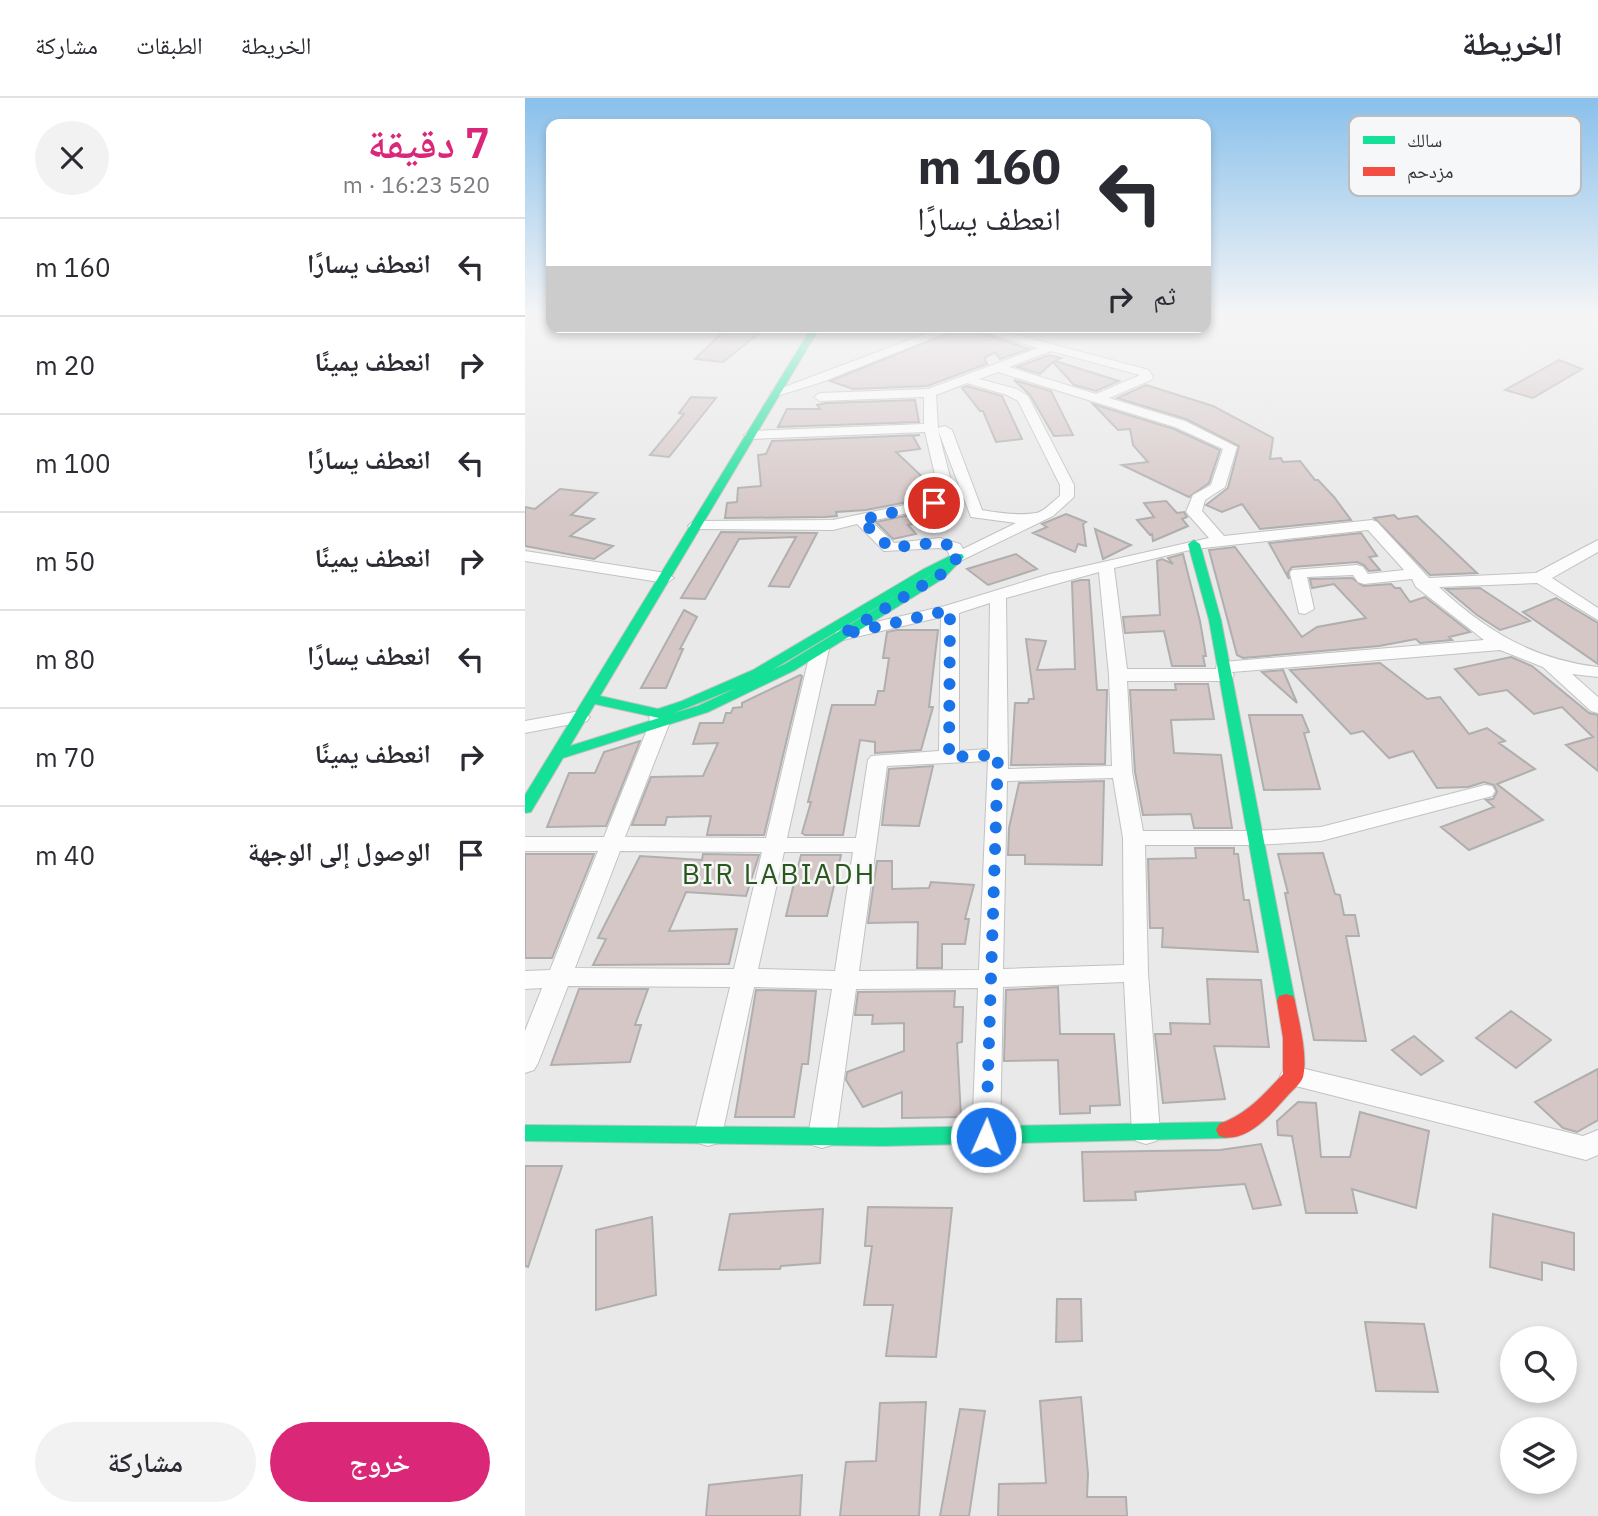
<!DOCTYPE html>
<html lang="ar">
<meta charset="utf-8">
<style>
body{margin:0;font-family:"IBM Plex Sans","Noto Naskh Arabic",sans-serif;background:#f2f2f3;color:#2b2b33;direction:rtl;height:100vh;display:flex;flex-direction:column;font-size:26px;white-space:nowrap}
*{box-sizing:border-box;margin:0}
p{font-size:23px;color:#7c7c81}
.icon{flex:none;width:38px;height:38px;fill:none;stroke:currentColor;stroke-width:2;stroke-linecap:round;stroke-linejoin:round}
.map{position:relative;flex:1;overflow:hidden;direction:ltr}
.sheet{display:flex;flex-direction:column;background:#fff;width:525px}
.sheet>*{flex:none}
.top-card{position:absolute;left:21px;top:21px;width:665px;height:214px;border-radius:14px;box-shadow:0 4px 10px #0003;direction:rtl;background:#fff;color:#2b2b33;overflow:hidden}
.tools{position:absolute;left:975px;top:1228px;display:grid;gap:14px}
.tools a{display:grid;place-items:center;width:77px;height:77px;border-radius:50%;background:#fff;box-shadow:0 4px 10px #0003;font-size:35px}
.pin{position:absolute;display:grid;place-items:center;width:60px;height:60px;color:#fff;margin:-30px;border:4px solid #fff;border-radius:50%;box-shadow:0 2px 7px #0007}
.me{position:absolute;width:77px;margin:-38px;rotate:2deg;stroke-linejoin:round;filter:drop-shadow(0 0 5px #0008)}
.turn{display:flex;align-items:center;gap:24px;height:147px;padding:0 35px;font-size:32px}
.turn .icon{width:91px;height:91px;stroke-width:2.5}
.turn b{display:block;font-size:49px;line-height:60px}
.then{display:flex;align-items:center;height:66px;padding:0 35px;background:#0003;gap:14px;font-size:26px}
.round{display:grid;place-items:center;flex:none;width:74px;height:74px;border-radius:37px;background:#f2f2f3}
.summary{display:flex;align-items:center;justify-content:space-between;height:119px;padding:0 35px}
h1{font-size:42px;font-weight:600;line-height:52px;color:#db2777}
.cta{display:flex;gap:14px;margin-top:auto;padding:14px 35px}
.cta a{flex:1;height:80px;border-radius:42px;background:#db2777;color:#fff;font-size:28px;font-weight:600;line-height:80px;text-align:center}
.cta a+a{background:#f2f2f3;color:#2b2b33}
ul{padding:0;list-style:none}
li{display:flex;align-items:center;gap:21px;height:98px;padding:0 35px;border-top:2px solid #e1e1e2}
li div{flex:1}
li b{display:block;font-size:26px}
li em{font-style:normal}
header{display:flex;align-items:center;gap:42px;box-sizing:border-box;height:98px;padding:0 35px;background:#fff;border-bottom:2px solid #e1e1e2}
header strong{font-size:33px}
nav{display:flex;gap:38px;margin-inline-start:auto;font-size:24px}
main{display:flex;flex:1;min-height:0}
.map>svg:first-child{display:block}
</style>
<header>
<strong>الخريطة</strong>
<nav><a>الخريطة</a><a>الطبقات</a><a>مشاركة</a></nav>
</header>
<main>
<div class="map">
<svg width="1073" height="1418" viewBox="0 0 1073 1418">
<rect width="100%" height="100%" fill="#e9e9ea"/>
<path fill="#d6c7c7" stroke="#afafaf" stroke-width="2" d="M203,229h39l-44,35 -28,-3z
M438,229l66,22 -29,10 -5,-7 -11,6 3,6 -60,22 -74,3 -23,-8z
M524,257l12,3 -6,3 64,20 -23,10 -22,-6 -21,-23 -13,12 -23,-7z
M1034,262l23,9 -49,29 -28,-8z
M489,282l37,11 22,44 -19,1 -24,-41z
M621,287l67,21 60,32 -3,21 11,-1 2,4 17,-1 15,19h3l16,17 17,23 -91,9 -18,-25 -20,8 -16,-7 22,-17 11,-42 -53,-27 -69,-21z
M442,288l35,10 20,43 -26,3 -13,-31h-3l-18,-23z
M166,299l25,1 -47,59 -19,-2 34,-41 -5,-1z
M390,302l4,22 -141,5 9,-18h33l-3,-4 9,-2z
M568,306l81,25 46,21 -11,33 -20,14 -67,-32 26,-3 -15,-17 -3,-16 -12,1z
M395,337l-7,1 7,13 -24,3 36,34 1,7 -5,5 -62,12 -30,2 1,4 -12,1 -100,1 2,-15 10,-1 1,-14 23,-2 -3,-31 8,-1 6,-13z
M35,391l37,4 -26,22 23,4 -24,17 43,10 -19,13 -69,-13v-39l10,2z
M641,403l11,12 7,-1 3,5 -5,2 6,7 -35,15 -1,-7 -2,1 -13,-15 17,-3 -10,-14z
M413,411l7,8 -37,8 8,9 -23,5 -17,-17z
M541,416l20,8 -3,2 3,22 -8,-2 -3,8 -42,-19 14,-6 -5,-3z
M869,417l4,4 19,-3 60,57 -47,2 -56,-57z
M570,431l36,16 -28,14z
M196,434l96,1 -28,54 -20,-1 27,-49 -57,2 -34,60 -24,-1z
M836,435l16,23 -8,1 11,13 -11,1 -5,-6 -7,-3 -65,5 -4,5 1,7 -20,-36z
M710,449l67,90 15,-10 49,-9 -32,-34 -22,4 -2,-9 42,-1 11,8 28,-2 4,4h5l10,14 15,-5 45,35 -21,5 3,3 -32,3 -4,-4 -37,7 -136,12 -6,-3 -28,-105z
M491,456l21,15 -49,16 -21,-16z
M658,456l17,67 6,35h-3l2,10h-33l-8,-35 -39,2 -2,-16 37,-2 -3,-54 5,-2 11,5 -5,-6z
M556,482h8l8,110h10l-2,74 -94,1 4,-62h13l1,-4h5l-8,-60 20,2 -9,29 38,-1 -3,-87z
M955,490l50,33 -30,9 -23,-15 -31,-26z
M1031,500l42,25v41l-75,-52z
M159,512l13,7 -17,32h3l-17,39h-25z
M372,532h41l-9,77h4l-12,43 -46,3v-11l-15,-2 -17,95h-38l-3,-2 9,-31h-3l24,-97h43l3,-14h6l5,-33h-6l4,-26z
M986,559l21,9 57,47 9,2v56l-32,-26 27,-8 -31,-30 -28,7 -27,-24 -28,5 -24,-26z
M855,565l47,36 13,-2 29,37 18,-6 18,13 -6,2 36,26 -38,15 46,36 -74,30 -28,-23 53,-20 -8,-7 7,-1 4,-7 -3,-7 -10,-3 -16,5 -31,1 -24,-37 -24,7 -26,-27 -12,3 -61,-64z
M758,572l14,33 -35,-31z
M275,577l2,1 -38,159h-57l4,-19 -44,1 -2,8h-33l19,-48 52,-1 15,-33 -25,1 7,-21h23l3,-10h5l2,-5 9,-1v-4z
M650,586h33l6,35 -43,1 3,33 47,2 11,73h-38l-3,-14 -48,1 -8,-43 -5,-82h46z
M724,617h53l7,17 -5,1 16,56 -56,1z
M115,643l-34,85 -59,1 22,-54h26l9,-21z
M408,668l-14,60 -37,-1 7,-56z
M579,683l-2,84 -77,-1v-9h-17l1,-27 10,-45z
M670,750h39v6h4l6,46h5l9,52 -96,-5 1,-19h-13l-2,-69 48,-1z
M798,755l12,41 5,1 4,20h11l4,21h-13l20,105 -52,-1 -29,-147h3l-10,-39z
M0,756h69l-42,104h-27z
M178,756l56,1 -13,41 -60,-4 -17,39 68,-2 -8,35 -136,1 13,-26 -8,-1 42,-82 62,4z
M276,757h40l-14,61h-41z
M352,763h15v28l37,-1 2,-6 43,3 -9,34h4l-4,25h-23v24h-25l1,-46 -50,1z
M682,881l54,1 8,67 -55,-1 11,53 -62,4 -8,-69h16l-1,-11 40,1z
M533,889l2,47h54l6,71 -30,1v7l-30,1 -2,-54 -54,1 2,-71z
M54,891h69l-13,36h6l-11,37 -79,3z
M231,892l60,1 -8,73h-6l-8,53h-59z
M430,893l-1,16h9l-1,35 -5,1 4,74 -59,1v-26l-39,15 -17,-27 1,-8 57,-21v-28l-32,1 1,-9h-18l3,-23z
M986,913l40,29 -35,28 -40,-30z
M889,938l29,25 -22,14 -29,-25z
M1073,971v51l-21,12 -14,-4 -28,-26z
M773,1004l18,1 5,54h29l10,-45 69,19 -13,77 -64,-19 5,24h-51l-14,-77 -14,-1 -1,-14z
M736,1046l20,61 -28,4 -8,-25 -110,8 1,8 -52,1 -2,-49 138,-2z
M0,1068h37l-34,101 -3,-1z
M343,1109l84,1 -16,149 -50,-1 7,-51h-29l8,-59h-7z
M298,1111l-3,54 -39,3 -1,3 -61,1 11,-56z
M968,1116l81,19v37l-32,-8v18l-52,-13z
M127,1119l4,78 -60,15v-80z
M532,1201h24l1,42 -26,1z
M840,1224l59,2 14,68 -62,-1z
M556,1299l7,77 -1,23h39l1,19h-129l1,-32 47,-1 -6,-82z
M401,1304l-7,114h-79l6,-54 30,-1 4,-58z
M435,1311l25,2 -16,105h-29z
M277,1377l-2,41h-94l3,-31z"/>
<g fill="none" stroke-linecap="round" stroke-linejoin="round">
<defs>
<path id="street" d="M419,229h17l-139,55 -45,14 -6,-4z
M443,229h20l161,43 4,7 -2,3 -42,18 76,23 52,26 -12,40 -20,13 -3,11 22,25 148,-16 5,2 52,56 107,-5 62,-33v12l-46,26 46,30v12l-61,-37 -98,4c48,45 94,72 159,80v10l-26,-3 26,23v16l-7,-2 -48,-44 -43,-17 -268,22 2,3 -3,4 -6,2h-98l5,91 11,59h113l65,-4 164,-42 7,1 3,5 -3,5 -171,45 -65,4h-111l3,128 12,160 -4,8 -10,3 -10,-3 -4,-8 -8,-151 -121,5 -3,150 -4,8 -10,3 -10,-3 -4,-8 6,-149 -122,1 -20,148 -4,8 -10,3 -10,-3 -4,-8 24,-148 -78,-2 -32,148 -4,8 -10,3 -10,-3 -4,-8 36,-148 -162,-1 -30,77 -4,7 -9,3v-42l17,-43 -17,1v-18l25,-1 48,-119h-73v-14h79l46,-115 -1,-8 3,-4h14l4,12 -45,115 141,1 45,-189 9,-5 6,1 3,4 -42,189h69l12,-78 3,-4 68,-5 2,-134 -98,23 -9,-5 3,-4 108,-25 105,-32 159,-36 -23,-26 7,-17 18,-10 12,-36 -48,-22 -177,-55 -19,7 38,10 11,7 46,89v12l-21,19 -95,46 -6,-2 -5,-10 -8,-2 -55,3 -27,-27 -24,6 -142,-1 -3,-3 3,-3 5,-2 137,-1 96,-20 10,-8 -14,-60 -174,7 -7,-4 7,-4 173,-7v-27l-104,4 -6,-4 6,-4 108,-4 110,-41zM526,253l89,24 -44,19 -87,-27zM442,285l40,12 11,6 42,84v11c-7,5 -16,16 -24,17 -17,3 -37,0 -54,-3l-30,-80 -7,-4 -7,2 -2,-33zM413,332l33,87 45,6 -53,26 -3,-5 -20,-6 -46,5 -23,-22 68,-15 15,-13zM843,432l36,40 -36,4 -5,-7 -6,-2 -65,5 -2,3 9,40 6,1 9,-5 -7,-32 46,-2 5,7 6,2 48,-5 4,8 68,53 -261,22 -6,1 -1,6h-89l-13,-101 80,-19zM574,474l10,103 3,91 -104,3 -2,-171zM465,505l-2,146 -29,2v-138zM463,663l-9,209 -120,1 28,-205zM588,680l10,60 1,127 -121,4 4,-188zM95,753l142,1 -28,117 -159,-1zM259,754h69l-18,119 -77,-2z
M0,453l141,22 8,5 -8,5 -141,-22z
M55,613l10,6 -3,4 -62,12v-12z
M768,968l290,70 15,-6v25l-12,5 -302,-77 -4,-7 4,-7z"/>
<path id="fast" d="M287,229h8l-220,369 58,13 24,-8 71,-31 169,-100 32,-16h8l2,3 -20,21 -149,92 -87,42 -145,46 -32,54 -6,1v-18zM406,477l-146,89 -13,6 158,-94zM211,590l-38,18 -24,7zM70,606l64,14 -89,28z
M669,442l6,4 21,76 74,381 -2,5 -7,2 -7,-2 -2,-5 -68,-381 -21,-76z
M701,1024l7,2 3,6 -3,6 -7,2 -343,8 -358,-5v-16l358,3z"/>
<path id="jam" d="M761,896l7,2 2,5c4,21 13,55 8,76 -2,6 -9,12 -14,17 -16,18 -43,51 -70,42l-3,-6 3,-6c28,-10 44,-29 64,-50v-36l-6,-37 2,-5z"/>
</defs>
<use href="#street" stroke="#c2c2c3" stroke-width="2"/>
<use href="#fast" stroke="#c2c2c3" stroke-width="2"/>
<use href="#jam" stroke="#c2c2c3" stroke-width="2"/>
<use href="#street" fill="#fcfcfc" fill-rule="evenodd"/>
<use href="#fast" fill="#16e098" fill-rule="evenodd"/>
<use href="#jam" fill="#f24e42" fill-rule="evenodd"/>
</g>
<linearGradient id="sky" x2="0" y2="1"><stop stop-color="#89c0eb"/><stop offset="0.52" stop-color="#f5f5f6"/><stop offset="1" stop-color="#f5f5f6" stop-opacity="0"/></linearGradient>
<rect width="1073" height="417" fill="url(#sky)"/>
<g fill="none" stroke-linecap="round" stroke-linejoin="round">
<path stroke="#1a73e8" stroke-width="12" stroke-dasharray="0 21.6" d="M409,405l-73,17 29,28 50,-6 14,5 4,10 -18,18 -99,60 109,-25 -1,147 49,-2 -12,382"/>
</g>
<g text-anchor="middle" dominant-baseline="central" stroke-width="5" stroke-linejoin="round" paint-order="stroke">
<g font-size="28" letter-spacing="2" fill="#2b571e" stroke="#f6f7f8">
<text x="254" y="775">BIR LABIADH</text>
</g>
</g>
<rect x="824" y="18" width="232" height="80" rx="10" fill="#f6f7f8" stroke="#bcbcbd" stroke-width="2"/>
<rect x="838" y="38" width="32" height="8" fill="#16e098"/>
<rect x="838" y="69" width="32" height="9" fill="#f24e42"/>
<g font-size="19" fill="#333434">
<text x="882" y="49">سالك</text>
<text x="882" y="80">مزدحم</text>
</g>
</svg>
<div class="tools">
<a><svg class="icon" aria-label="search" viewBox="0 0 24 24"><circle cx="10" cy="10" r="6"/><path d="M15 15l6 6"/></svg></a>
<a><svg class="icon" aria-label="layers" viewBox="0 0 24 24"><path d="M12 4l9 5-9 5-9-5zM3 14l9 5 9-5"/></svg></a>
</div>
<div class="pin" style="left:409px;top:405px;background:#d93025"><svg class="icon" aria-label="arrive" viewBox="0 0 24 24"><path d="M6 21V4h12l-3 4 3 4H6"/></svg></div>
<svg class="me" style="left:461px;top:1039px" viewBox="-20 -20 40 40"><circle r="17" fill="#1a73e8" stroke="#fff" stroke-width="3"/><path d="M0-11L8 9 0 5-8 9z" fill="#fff"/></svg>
<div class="top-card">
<div class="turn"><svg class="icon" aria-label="left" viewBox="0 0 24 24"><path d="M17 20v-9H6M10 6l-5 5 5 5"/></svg><div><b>160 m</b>انعطف يسارًا</div></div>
<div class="then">ثم<svg class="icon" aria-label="right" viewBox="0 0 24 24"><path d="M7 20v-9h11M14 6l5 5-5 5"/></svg></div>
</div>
</div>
<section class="sheet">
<div class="summary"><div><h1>7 دقيقة</h1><p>520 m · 16:23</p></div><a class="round"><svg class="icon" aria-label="close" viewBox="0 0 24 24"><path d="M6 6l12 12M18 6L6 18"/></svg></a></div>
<ul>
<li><svg class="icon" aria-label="left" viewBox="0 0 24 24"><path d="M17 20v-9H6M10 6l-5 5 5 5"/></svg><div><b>انعطف يسارًا</b></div><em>160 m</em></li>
<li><svg class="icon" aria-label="right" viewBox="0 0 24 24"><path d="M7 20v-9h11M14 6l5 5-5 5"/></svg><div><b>انعطف يمينًا</b></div><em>20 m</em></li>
<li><svg class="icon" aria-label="left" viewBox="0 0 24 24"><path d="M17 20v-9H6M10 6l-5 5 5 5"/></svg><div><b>انعطف يسارًا</b></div><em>100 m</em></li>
<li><svg class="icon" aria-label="right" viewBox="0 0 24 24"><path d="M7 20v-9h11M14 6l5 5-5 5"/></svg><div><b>انعطف يمينًا</b></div><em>50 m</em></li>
<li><svg class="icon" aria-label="left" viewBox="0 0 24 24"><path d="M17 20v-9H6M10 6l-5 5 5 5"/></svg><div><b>انعطف يسارًا</b></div><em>80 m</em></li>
<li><svg class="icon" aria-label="right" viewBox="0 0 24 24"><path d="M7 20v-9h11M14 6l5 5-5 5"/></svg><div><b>انعطف يمينًا</b></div><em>70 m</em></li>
<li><svg class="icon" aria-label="arrive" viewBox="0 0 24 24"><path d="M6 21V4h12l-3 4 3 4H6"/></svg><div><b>الوصول إلى الوجهة</b></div><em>40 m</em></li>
</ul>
<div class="cta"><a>خروج</a><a>مشاركة</a></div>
</section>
</main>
